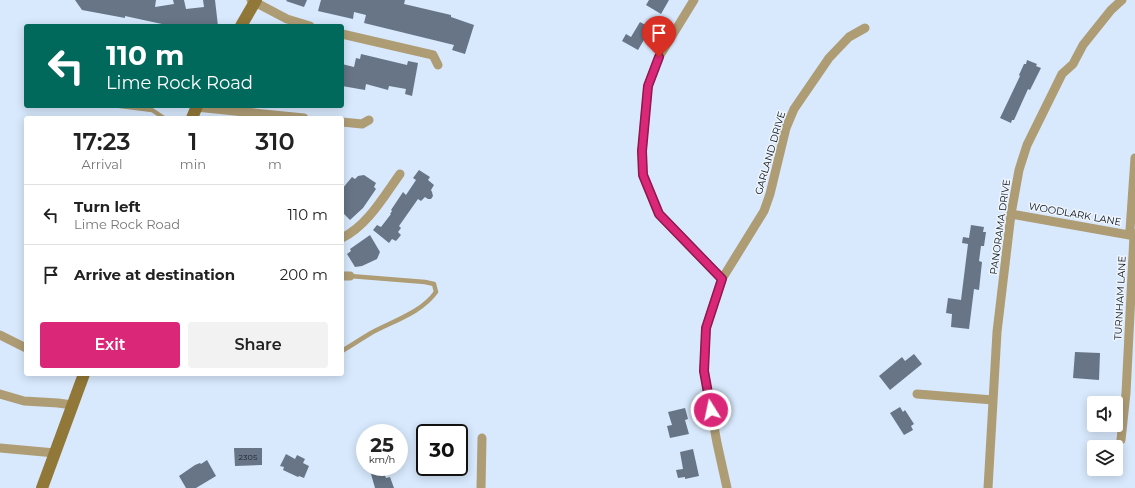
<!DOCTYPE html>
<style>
body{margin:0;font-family:Montserrat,sans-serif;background:#f2f2f2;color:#222;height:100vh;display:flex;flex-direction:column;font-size:15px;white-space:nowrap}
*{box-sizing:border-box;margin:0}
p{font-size:13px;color:#767676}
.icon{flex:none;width:22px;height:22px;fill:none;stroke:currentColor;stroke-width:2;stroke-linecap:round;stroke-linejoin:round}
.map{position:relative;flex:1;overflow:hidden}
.sheet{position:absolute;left:24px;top:116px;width:320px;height:260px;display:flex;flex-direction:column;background:#fff;border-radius:4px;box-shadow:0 2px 10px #0003}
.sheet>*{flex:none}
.hud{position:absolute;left:24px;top:24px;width:320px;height:84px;border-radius:4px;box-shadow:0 2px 10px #0003;background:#00695c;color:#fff;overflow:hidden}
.controls{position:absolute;left:1087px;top:396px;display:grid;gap:8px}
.controls a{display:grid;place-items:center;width:36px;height:36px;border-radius:4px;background:#fff;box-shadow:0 2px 10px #0003;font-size:20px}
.speed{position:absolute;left:356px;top:424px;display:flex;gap:8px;font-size:20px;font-weight:700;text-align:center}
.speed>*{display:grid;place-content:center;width:52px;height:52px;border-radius:50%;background:#fff;box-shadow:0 2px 10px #0003;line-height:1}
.speed small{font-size:10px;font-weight:400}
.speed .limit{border:2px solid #111;border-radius:6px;background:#fff;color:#111}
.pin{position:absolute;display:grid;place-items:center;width:34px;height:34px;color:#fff;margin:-41px -17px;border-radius:50% 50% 50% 0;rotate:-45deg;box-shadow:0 0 4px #0007}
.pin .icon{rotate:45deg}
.me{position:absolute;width:44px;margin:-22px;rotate:350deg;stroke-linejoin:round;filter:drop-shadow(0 0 3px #0008)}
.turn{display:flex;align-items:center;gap:14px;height:84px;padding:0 16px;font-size:18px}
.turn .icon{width:52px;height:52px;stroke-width:2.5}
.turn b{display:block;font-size:28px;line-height:34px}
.eta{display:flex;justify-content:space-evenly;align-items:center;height:68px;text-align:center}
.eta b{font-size:24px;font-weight:600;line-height:28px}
.primary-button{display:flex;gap:8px;margin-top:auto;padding:8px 16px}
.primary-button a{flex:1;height:46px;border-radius:4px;background:#db2777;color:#fff;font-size:16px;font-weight:600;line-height:46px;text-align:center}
.primary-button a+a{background:#f2f2f2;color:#222}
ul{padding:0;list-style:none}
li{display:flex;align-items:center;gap:12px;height:60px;padding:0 16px;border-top:1px solid #e0e0e0}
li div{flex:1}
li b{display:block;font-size:15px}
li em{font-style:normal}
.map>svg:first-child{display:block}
</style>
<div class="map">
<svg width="1135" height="488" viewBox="0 0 1135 488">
<rect width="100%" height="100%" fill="#d8e9fd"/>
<path fill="#677587" d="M75,0h81l-1,7 19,-3 -1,-4h11l2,9 18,-2 -1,-7h12l3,26h-56v-2l-37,-8v2l-43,-8z
M287,0h20l-3,7 -18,-6z
M321,0h84l-1,4 47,11v2l23,8 -9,29 -13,-4 2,-5 -90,-22 2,-8 -12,-3 -1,7 -35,-8z
M649,0h20l-8,14 -15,-9z
M640,22l11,6 -13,22 -16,-9 4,-7 5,3z
M361,54l46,11 1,-4 10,2 -6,33 -7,-2 1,-5 -17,-3 -1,4 -22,-6 -1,6 -23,-4v-22l12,3 2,-9 4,1z
M1027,60l10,4 -1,2 5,2 -11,22 -2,-1 -14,31h-2l-1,3 -11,-5 20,-42 -1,-1 5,-11h2z
M419,170l11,7 -2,3 6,5 -3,5 1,2 1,4 -2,3h-3l-3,-2 -4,4 -3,-2 -19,27 2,2 -3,4 3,3 -5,6 -4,-2 -3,4 -16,-13 4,-5 4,2 10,-13h-1l2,-3 -1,-1 12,-18 3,3 10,-15 -3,-2z
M364,175l12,8 -2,4 2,2 -13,19 -13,12 -8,-8v-23l10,-12 3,2 3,-3z
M971,225l13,2 -1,5h3l-2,14h-3l-2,15 3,1 -3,28 -5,-1 -5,40 -18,-2 1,-13 -6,-1 2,-15 13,2 7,-56 -6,-1 1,-6 6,1z
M370,235l10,17 -3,7 -15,7 -7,1 -8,-13 4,-3 -1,-2z
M1075,352l25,1 -1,27 -26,-2z
M914,354l8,10 -32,26 -11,-14 23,-19 3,4z
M900,407l3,5 2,-2 9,14 -3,2 2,4 -9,5 -14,-22z
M685,408l3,11 -3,1 4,14 -19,4 -3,-12 5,-1 -4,-13z
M234,448h28v17l-27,1z
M693,449l6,27 -14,3v-2l-7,1 -2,-8 7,-1 -3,-17z
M286,454l9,5 2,-4 8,4 -2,4 6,3 -5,12 -5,-2 -1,1 -15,-7 1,-3 -4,-1z
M207,460l9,16 -20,12h-10l-7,-12 16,-11 5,-2 1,1z
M383,470l3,8 4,-1 4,11h-19l-4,-14z"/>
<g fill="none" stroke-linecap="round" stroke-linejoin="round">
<path stroke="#ae9c74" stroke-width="4.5" d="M120,106l32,4 12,8
M342,351c10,-6 19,-12 29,-18 22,-12 50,-20 65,-41l-2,-8 -9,-2 -75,-6"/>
<path stroke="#ae9c74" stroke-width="9" d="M251,0l36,19 23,7
M694,0l-35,57 -11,29 -6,65 1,24 16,39 63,65
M342,34l91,21 5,10
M196,107l108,11
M342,122l20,2 7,-4
M1011,214l124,22
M342,238c26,-13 42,-42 58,-64
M342,276h8
M0,335l26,13
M0,394l24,7 34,2 14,2
M917,394l76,6
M1121,440l5,-47 8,-158 -4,-5 5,-72
M0,448l55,5
M481,488l1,-50
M727,488l-10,-45 -13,-72 2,-43 16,-49 42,-68 6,-17 16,-66 8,-19 35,-51 20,-21 16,-9
M988,488l9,-156 14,-118 8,-44 8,-25 35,-71 11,-10 10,-19 28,-35 11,-10"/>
<path stroke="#917738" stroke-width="12" d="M241,26l15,-26
M192,118l5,-12
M42,488l42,-114"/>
</g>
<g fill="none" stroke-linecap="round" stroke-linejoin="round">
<defs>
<path id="route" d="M659,57l-11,29 -6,65 1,24 16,39 63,65 -16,49 -2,43 7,39"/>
</defs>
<use href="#route" stroke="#8e194d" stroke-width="10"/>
<use href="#route" stroke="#db2777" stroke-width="7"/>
</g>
<g text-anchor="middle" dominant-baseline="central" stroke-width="3" stroke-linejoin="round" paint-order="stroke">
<g font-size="8" fill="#202832">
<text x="248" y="457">2305</text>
</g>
<g font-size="10" fill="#090e15" stroke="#eef5fd">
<text transform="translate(770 153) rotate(-74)">GARLAND DRIVE</text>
<text transform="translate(1075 214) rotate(10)">WOODLARK LANE</text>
<text transform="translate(1000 227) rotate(-82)">PANORAMA DRIVE</text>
<text transform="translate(1120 298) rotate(-87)">TURNHAM LANE</text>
</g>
</g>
</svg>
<div class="controls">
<a><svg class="icon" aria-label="sound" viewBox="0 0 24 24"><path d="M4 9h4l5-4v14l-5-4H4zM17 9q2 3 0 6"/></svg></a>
<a><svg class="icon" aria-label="layers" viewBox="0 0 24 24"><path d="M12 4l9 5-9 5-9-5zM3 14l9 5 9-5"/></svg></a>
</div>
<div class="speed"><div>25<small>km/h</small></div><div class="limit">30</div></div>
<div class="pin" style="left:659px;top:57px;background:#d93025"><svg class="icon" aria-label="arrive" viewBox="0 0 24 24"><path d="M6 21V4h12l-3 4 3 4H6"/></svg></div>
<svg class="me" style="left:711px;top:410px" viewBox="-20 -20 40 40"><circle r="17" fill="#db2777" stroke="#fff" stroke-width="3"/><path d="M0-11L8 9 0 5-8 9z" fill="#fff"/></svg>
<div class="hud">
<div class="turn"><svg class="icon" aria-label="left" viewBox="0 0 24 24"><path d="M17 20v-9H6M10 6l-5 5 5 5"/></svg><div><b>110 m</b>Lime Rock Road</div></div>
</div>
<section class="sheet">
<div class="eta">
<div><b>17:23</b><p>Arrival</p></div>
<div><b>1</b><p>min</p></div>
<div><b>310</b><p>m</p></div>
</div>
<ul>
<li><svg class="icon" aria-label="left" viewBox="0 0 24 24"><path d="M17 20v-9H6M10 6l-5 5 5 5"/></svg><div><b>Turn left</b><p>Lime Rock Road</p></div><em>110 m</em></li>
<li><svg class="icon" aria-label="arrive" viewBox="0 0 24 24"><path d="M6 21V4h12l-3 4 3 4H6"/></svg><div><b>Arrive at destination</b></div><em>200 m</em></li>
</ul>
<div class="primary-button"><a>Exit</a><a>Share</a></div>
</section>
</div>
